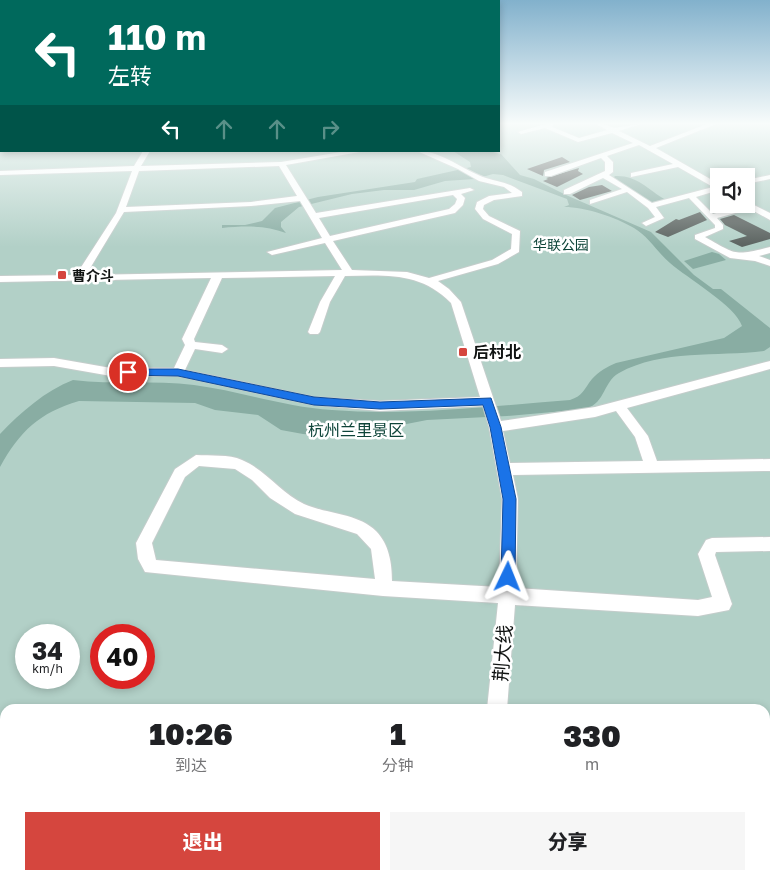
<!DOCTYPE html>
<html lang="zh">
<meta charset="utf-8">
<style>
body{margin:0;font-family:"Golos Text","Noto Sans SC",sans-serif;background:#f6f6f6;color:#202124;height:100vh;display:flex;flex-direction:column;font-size:19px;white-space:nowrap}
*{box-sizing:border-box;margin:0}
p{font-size:16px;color:#757577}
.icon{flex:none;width:28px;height:28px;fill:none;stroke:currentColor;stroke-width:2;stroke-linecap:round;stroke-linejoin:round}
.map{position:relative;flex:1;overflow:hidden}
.details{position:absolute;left:0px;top:704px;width:770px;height:176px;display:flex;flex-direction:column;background:#fff;border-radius:15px 15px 0 0;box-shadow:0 2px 8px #0003}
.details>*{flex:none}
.guide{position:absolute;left:0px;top:0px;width:500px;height:152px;box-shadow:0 2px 8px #0003;background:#00695c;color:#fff;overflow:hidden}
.tools{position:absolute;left:710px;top:168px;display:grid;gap:10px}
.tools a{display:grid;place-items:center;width:45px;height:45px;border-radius:0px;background:#fff;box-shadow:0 2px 8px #0003;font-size:25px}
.speed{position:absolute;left:15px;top:624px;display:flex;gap:10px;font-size:25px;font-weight:700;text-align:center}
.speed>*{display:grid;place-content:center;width:65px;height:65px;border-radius:50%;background:#fff;box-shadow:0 2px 8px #0003;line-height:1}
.speed small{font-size:12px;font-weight:400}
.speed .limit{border:8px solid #d22;background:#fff;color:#111}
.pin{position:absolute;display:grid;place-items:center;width:42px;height:42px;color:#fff;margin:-21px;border:2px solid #fff;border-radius:50%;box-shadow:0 1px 5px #0007}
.me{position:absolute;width:55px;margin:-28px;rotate:2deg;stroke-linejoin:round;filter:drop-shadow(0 0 4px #0008)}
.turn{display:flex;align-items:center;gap:18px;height:105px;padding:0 25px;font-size:22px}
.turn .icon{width:65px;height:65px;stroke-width:2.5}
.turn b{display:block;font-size:35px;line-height:42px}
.lanes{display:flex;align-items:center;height:48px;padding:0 25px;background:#0003;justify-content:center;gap:25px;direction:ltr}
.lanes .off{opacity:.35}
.eta{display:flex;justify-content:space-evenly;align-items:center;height:85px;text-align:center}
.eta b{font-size:30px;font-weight:800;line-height:35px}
.button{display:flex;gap:10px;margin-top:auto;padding:10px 25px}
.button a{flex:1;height:58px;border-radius:0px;background:#d5463e;color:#fff;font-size:20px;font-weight:800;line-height:58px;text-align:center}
.button a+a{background:#f6f6f6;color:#202124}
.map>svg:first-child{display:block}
</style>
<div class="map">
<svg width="770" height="879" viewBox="0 0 770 879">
<rect width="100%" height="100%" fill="#f0f9f7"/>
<path fill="#b2d0c7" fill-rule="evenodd" d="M0,124l1,27h498v-27h271v755h-770zM719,176h27v28h-27zM26,635h43v43h-43zM101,635h43v43h-43zM5,709h760v166h-760z"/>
<path fill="#89ada3" d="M453,151h36l12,3 19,21 14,4 32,16 85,37 43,43 19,14h8l49,39v19l-6,4c-47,6 -102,-2 -145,22 -16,9 -13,29 -33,36l-79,7 -80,4 -87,17 -37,-3 -22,-4 -23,-15 -43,-5 -20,-7 -116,-2c-40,12 -59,30 -79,66v-33c21,-22 45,-43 73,-54 40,5 81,0 121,5 46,6 91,22 138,25 78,6 159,-4 238,-10 13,-4 14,-11 22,-21 7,-8 15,-12 24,-16l108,-25 18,-12c-6,-20 -55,-48 -72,-63 -12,-10 -22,-27 -36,-35 -19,-11 -48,-21 -70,-21l5,-2 -2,-6 -64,-24 -10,-1 -18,5 -30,2 -31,9h-30l-32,4 -53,13 -18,15v5l5,6c-21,-8 -42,-7 -64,-5v-3h23l17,-4 13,-13 43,-11 97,-15 2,-3 54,-12 -1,-5z
M615,176c22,-1 32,13 51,24l-16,5 -37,-27z
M712,252l7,2 7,6 -33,9 -9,-8z"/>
<path fill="#5a625f" d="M562,157l8,5 -26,8 -1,6 -16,-7z
M579,168l-1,3 5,3 -26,13 -14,-6 5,-2 -2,-1z
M602,185l10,6 -32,9 -8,-5 17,-8z
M700,212l7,8 -39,17 -13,-5 21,-13 3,1z
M734,215l36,18v6l-28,8 -13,-6 18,-5 -22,-11 -5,-6z"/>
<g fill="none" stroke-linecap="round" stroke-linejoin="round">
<defs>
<path id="minor" d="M545,124h9l-2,3 27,11 28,-8 -11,-6h8l10,4 27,-4 -22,7 31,15 57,-22h9l-60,24 63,36v6l-23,7 17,17 31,-9 -2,-1h4v-3l24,12v7l-20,-11 -33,9 6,7v4l-18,8c32,18 29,19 65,10v6l-11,3 11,4v6l-15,-5 -25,-3 -35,-19v-4l20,-7v-3l-26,-27 -33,9 8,11 -18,8 -4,-3 13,-6 -7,-9 -21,-16 -37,12v-4l32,-11 -19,-11 -33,16h-6v-4l41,-19v-9l-4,-4 -50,18h-6v-4l88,-29 -21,-10 -34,9 -33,-14 -24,6 -3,-2zM639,145l34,19 -42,9v4l47,-10 35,20 -61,16 -43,-28 4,-3v-10l-6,-6z
M143,151h7l-9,15 140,-4 66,-11h18l-79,14 30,48 154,-25 4,2 -13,4 4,4 -2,7 -8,8 -122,28 19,29 55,2 22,6 63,-18 19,-11 1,-15 -29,-15 -8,-10 2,-7 12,-6 23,-3 -8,-6 -25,-6 -21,-12 -41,-18c26,0 45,19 69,27 15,5 23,4 36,14v4l-28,4 -10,5 -1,4 6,7 31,15 -1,21 -21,12 -60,17 11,8 12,13 40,119 94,-14 175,-46v8l-143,39 21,28 9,25 113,-2v12l-257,4 5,24 -2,89 182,12 14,-3 -14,-43 8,-14 6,-2 58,-1v14l-54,1 -1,3 17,49 -3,6 -31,6 -183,-11 -8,104h-20l11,-106 -115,-7 -238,-24 -7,-13 -2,-16 39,-74 21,-14c14,1 33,-1 46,5 24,10 39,33 62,44 22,10 54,9 72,27 13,13 16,32 16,50l107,6 3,-88 -13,-72 -6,-21 -103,5 -66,-6 -136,-29h-67l-57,-10 -54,1v-8l54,-1 57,10h63l11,-23 -3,-6 29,-61 -211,4v-6l76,-1 40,-62 16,-42 -132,4v-4l134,-5zM279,166l18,30 -46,6 -125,5 13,-36zM453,195l4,4 -2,5 -6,5 -119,27 -11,-18zM300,201l22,37 -55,14 5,3 53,-12 17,27 -256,5 38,-63 127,-6zM335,276l-15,26 -12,30 2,2h8l2,-2 10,-30 15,-26c41,-1 76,-4 106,27l29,94 -100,4 -66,-4 -129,-27 10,-21 27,4 6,-4 -6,-4 -27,-3 -1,-3 28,-61zM616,411l19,26 8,24 -133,2 -7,-32 92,-14zM199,466l36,3 17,11 18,18 25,16 62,20 14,15 4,30 -219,-19 -4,-17 33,-66z
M770,175v4l-24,5v-4z
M0,857h5v18h9l-1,2 -13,2z
M61,875h71l2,4h-71z
M470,875h24v4h-24z"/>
</defs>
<use href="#minor" stroke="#c4cdcb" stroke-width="2"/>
<use href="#minor" fill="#fff" fill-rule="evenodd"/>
</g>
<linearGradient id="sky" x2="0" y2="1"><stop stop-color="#82b1cc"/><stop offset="0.5" stop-color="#f8fcfb"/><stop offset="1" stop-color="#f8fcfb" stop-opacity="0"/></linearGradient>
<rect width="770" height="247" fill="url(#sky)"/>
<path fill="#1a73e8" stroke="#114b97" d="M128,369h50l136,28 66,5 111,-4 10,29 15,72 -1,78 -2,5 -5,2 -5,-2 -2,-5 2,-78 -13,-72 -7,-22 -103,4 -66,-4 -136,-29 -54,-1v-5z"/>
<g fill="#d5463e" stroke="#fff" stroke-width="2">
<rect x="57" y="270" width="10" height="10" rx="2.5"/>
<rect x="458" y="347" width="10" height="10" rx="2.5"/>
</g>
<g text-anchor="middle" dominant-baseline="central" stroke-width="5" stroke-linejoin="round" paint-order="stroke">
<g font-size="14" fill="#0e4439" stroke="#fff">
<text x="561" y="244">华联公园</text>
</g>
<g font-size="14" font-weight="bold" fill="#111413" stroke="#fff" text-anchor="start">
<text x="72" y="275">曹介斗</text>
</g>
<g font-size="16" font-weight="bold" fill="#111413" stroke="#fff" text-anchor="start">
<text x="473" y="352">后村北</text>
</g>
<g font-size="16" fill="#0e4439" stroke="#fff">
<text x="356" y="430">杭州兰里景区</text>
</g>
<g font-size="19" fill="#111413" stroke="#fff">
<text transform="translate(502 653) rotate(-85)">荆大线</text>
</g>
</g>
</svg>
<div class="tools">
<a><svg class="icon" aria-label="sound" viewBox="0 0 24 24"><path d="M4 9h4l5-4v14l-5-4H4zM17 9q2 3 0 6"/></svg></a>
</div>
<div class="speed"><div>34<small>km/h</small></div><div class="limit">40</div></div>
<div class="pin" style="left:128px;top:372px;background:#d93025"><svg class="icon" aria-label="arrive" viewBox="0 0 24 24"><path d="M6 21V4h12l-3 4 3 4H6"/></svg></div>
<svg class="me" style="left:508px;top:577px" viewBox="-20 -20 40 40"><path d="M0-17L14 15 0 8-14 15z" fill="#1a73e8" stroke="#fff" stroke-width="4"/></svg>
<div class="guide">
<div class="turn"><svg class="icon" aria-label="left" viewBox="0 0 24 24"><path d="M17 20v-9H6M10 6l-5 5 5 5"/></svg><div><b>110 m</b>左转</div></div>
<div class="lanes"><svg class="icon" aria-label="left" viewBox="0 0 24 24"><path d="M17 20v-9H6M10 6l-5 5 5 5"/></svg><svg class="icon off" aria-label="ahead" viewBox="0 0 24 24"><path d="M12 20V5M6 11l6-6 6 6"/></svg><svg class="icon off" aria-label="ahead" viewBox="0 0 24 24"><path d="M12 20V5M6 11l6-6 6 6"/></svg><svg class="icon off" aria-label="right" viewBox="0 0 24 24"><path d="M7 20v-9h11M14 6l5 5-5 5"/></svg></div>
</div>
<section class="details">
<div class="eta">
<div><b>10:26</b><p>到达</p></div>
<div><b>1</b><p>分钟</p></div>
<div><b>330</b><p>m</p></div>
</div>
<div class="button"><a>退出</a><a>分享</a></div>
</section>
</div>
